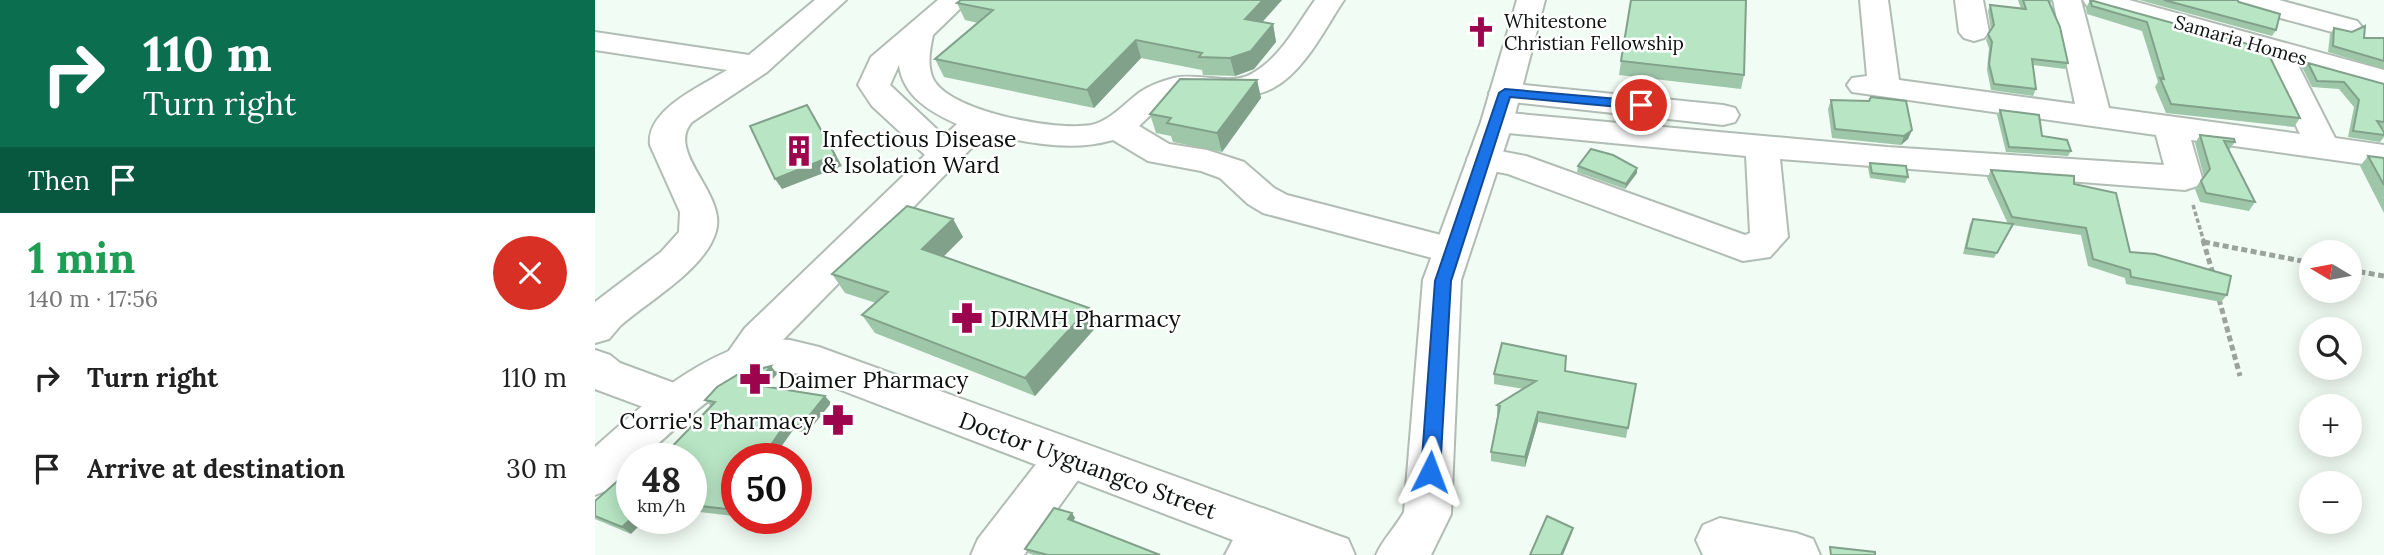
<!DOCTYPE html>
<meta charset="utf-8">
<style>
body{margin:0;font-family:Lora,serif;background:#f6f6f6;color:#222;height:100vh;display:flex;flex-direction:column;font-size:26px;white-space:nowrap}
*{box-sizing:border-box;margin:0}
p{font-size:23px;color:#767676}
.icon{flex:none;width:38px;height:38px;fill:none;stroke:currentColor;stroke-width:2;stroke-linecap:round;stroke-linejoin:round}
.map{position:relative;flex:1;overflow:hidden}
.drawer{display:flex;flex-direction:column;background:#fff;width:595px}
.drawer>*{flex:none}
.guide{background:#0b6e4f;color:#fff;overflow:hidden}
.needle{width:46px;rotate:280deg}
.controls{position:absolute;left:1704px;top:240px;display:grid;gap:14px}
.controls a{display:grid;place-items:center;width:63px;height:63px;border-radius:50%;background:#fff;box-shadow:0 4px 18px #0003;font-size:35px}
.speed{position:absolute;left:21px;top:443px;display:flex;gap:14px;font-size:35px;font-weight:700;text-align:center}
.speed>*{display:grid;place-content:center;width:91px;height:91px;border-radius:50%;background:#fff;box-shadow:0 4px 18px #0003;line-height:1}
.speed small{font-size:18px;font-weight:400}
.speed .limit{border:10px solid #d22;background:#fff;color:#111}
.pin{position:absolute;display:grid;place-items:center;width:60px;height:60px;color:#fff;margin:-30px;border:4px solid #fff;border-radius:50%;box-shadow:0 2px 7px #0007}
.me{position:absolute;width:77px;margin:-38px;rotate:3deg;stroke-linejoin:round;filter:drop-shadow(0 0 5px #0008)}
.turn{display:flex;align-items:center;gap:24px;height:147px;padding:0 28px;font-size:32px}
.turn .icon{width:91px;height:91px;stroke-width:2.5}
.turn b{display:block;font-size:49px;line-height:60px}
.then{display:flex;align-items:center;height:66px;padding:0 28px;background:#0003;gap:14px;font-size:26px}
.round{display:grid;place-items:center;flex:none;width:74px;height:74px;border-radius:37px;background:#f6f6f6}
.overview{display:flex;align-items:center;justify-content:space-between;height:119px;padding:0 28px}
h1{font-size:42px;font-weight:700;line-height:52px;color:#1e9e55}
ul{padding:0;list-style:none}
li{display:flex;align-items:center;gap:21px;height:91px;padding:0 28px}
li div{flex:1}
li b{display:block;font-size:26px}
li em{font-style:normal}
main{display:flex;flex:1;min-height:0}
.map>svg:first-child{display:block}
</style>
<main>
<section class="drawer">
<div class="guide">
<div class="turn"><svg class="icon" aria-label="right" viewBox="0 0 24 24"><path d="M7 20v-9h11M14 6l5 5-5 5"/></svg><div><b>110 m</b>Turn right</div></div>
<div class="then">Then<svg class="icon" aria-label="arrive" viewBox="0 0 24 24"><path d="M6 21V4h12l-3 4 3 4H6"/></svg></div>
</div>
<div class="overview"><div><h1>1 min</h1><p>140 m · 17:56</p></div><a class="round" style="background:#d93025;color:#fff"><svg class="icon" aria-label="close" viewBox="0 0 24 24"><path d="M6 6l12 12M18 6L6 18"/></svg></a></div>
<ul>
<li><svg class="icon" aria-label="right" viewBox="0 0 24 24"><path d="M7 20v-9h11M14 6l5 5-5 5"/></svg><div><b>Turn right</b></div><em>110 m</em></li>
<li><svg class="icon" aria-label="arrive" viewBox="0 0 24 24"><path d="M6 21V4h12l-3 4 3 4H6"/></svg><div><b>Arrive at destination</b></div><em>30 m</em></li>
</ul>
</section>
<div class="map">
<svg width="1789" height="555" viewBox="0 0 1789 555">
<rect width="100%" height="100%" fill="#f1fcf4"/>
<g fill="none" stroke-linecap="round" stroke-linejoin="round">
<defs>
<path id="minor" d="M220,0h31l-79,72 -75,50c-27,30 35,72 24,109 -10,38 -68,70 -96,95l-11,13 -14,4v-41l66,-50 18,-20 1,-20 -30,-67c-4,-36 52,-59 77,-75l-132,-20v-18l154,23z
M343,0h31l-36,35c-3,14 -7,33 2,47 21,31 122,49 156,43 19,-4 34,-22 49,-33 11,-7 22,-11 34,-14 25,-6 57,9 79,-5 28,-16 44,-48 62,-73h29c-19,28 -39,71 -71,88 -30,16 -60,2 -90,7 -18,4 -32,20 -44,31l30,18 38,6 37,12 30,26 13,7 177,46 6,9 -6,9 -13,4 -188,-50 -15,-9 -28,-26 -19,-7 -53,-10 -35,-21c-41,12 -86,3 -127,-7l-213,217c-14,21 -18,33 -46,24l-6,-12 24,-34 180,-173 -53,-49 -14,-21 13,-28zM304,65c4,31 31,47 58,59l-13,12 -54,-51z
M1265,0h28l11,80 176,24 -22,-104h28l28,108 191,26 -38,-79 -175,-49 -4,-6h46l255,70v19l-86,-24 37,73 49,7v22l-193,-27 11,38 -5,8 -12,4 -405,-31 8,78 -18,20 -27,4 -235,-87 -36,-7 -5,-8 5,-8 12,-3 42,8 219,79 5,-2 -4,-77 -249,-24 -12,-3 -4,-7 4,-7 12,-3 390,35 277,18 -8,-30 -304,-43 -5,-7 5,-7 15,-2z
M1360,0h28l6,32 -5,6 -10,3 -10,-3 -5,-6z
M1637,0h47l78,21 5,6 -5,6 -10,3 -111,-30z
M910,83l218,22 12,3 4,7 -4,7 -12,3 -229,-25 -5,-7 5,-7z
M0,350l15,5 10,8 73,27 6,12 -6,12 -15,6 -83,-31z
M472,440l16,5 7,14 -7,14 -59,82h-53l7,-16 73,-94z
M668,508l17,7 7,15 -12,25h-50l21,-40z
M1125,518l76,15 17,6 7,16h-117l-7,-15 7,-15z"/>
<path id="major" d="M922,0h28l-32,122 -52,158 -10,234 -20,41h-55c7,-16 19,-27 28,-43l19,-232 58,-158z
M171,339l24,1 29,7 512,186 17,6 7,16h-83l-473,-181c-11,-2 -22,-4 -33,-3 -38,6 -95,61 -123,87h-11v11l-21,20 -16,6v-48c52,-46 102,-92 171,-108z"/>
</defs>
<use href="#minor" stroke="#b1bcb4" stroke-width="4"/>
<use href="#major" stroke="#b1bcb4" stroke-width="4"/>
<path stroke="#9aa39c" stroke-width="3.5" stroke-dasharray="4.5 2.5" stroke-linecap="butt" d="M1598,205l11,37"/>
<path stroke="#9aa39c" stroke-width="5" stroke-dasharray="6 3.5" stroke-linecap="butt" d="M1608,240l10,34
M1609,242l108,21
M1755,270l34,6
M1624,299l21,77"/>
<use href="#minor" fill="#fff" fill-rule="evenodd"/>
<use href="#major" fill="#fff" fill-rule="evenodd"/>
</g>
<path fill="#9ec6a9" d="M366,0h321l-20,22 11,2 3,18 -22,27 -19,7 -32,-1 -1,-5 -61,-12 -47,50 -150,-31 -9,-18 43,-36 -13,-3 -8,-17z
M1423,0h34l-1,3 -2,-1 19,61 -3,6 -32,-4 3,24 -3,7 -42,-6 -4,-20 2,-22 -3,-8 5,-10 -3,-19 2,-6 31,4z
M1495,0l176,49 34,69 -6,9 -128,-14 -11,-26 3,-5 -16,-51 -55,-17 -1,-6z
M1544,0h98l2,2 37,28 -4,6z
M1739,28l30,10h20v31l-56,-17 2,-18z
M1026,61l123,14 -3,14 -122,-14z
M1713,63l76,21v45h-2l2,3v5l-4,5 -32,-5 6,-30 -15,-18 -27,-2 -9,-18z
M662,80l4,18 -39,54 -49,-10 -2,-6 -15,-3 -6,-19z
M1236,100l81,30 -4,9 -7,6 -69,-7 -4,-29z
M1405,110l42,26 29,15 -3,5 -62,-4 -9,-37z
M1605,135l35,7 -6,8 26,52 -6,9 -49,-9 -5,-13 9,-12 -9,-34z
M1773,156l16,2v55l-24,-47z
M1275,163l38,14 -3,6 -35,-5 -2,-10z
M983,166l59,2v5l-12,16 -48,-17z
M1396,170l83,14 56,68 97,43 -6,7 -95,-18 -1,-6 -37,-12 -7,-31 -69,-10 -18,33 -31,-4 7,-30 3,-5 35,5 -21,-46z
M358,219l10,18 -19,19 145,52 8,18 -62,70 -160,-63 -13,-18 14,-12 -31,-10 -13,-19z
M176,366l6,8 -11,12 59,10 6,7 -24,30 -14,-3 -20,28h-36l-3,58 -43,-5v-53l20,-52 -6,-6z
M970,371l71,13 -10,54 -88,-16 -13,45 -34,-6v-9l7,-37h-1v-10l27,-16 -30,-5v-10z
M0,501l36,33 -36,-15z
M477,513l3,5 -2,3 87,34h-126l-6,-2 -3,-4z"/>
<path fill="#81a18a" d="M668,0h19l-33,37 -4,-18z
M678,24l3,18 -22,27 -19,7 -5,-18z
M541,40l5,18 -47,50 -7,-18z
M662,80l4,18 -39,54 -5,-19z
M219,116l28,50 -60,23 -7,-10z
M1317,130l-4,9 -7,6 3,-9z
M1042,168v5l-12,16 1,-5z
M358,219l10,18 -30,30 -11,-18z
M494,308l8,18 -62,70 -10,-18z
M176,366l6,8 -16,18 -6,-7z
M230,396l6,7 -24,30 -6,-7z
M943,412v10l-13,45v-10z
M191,423l7,7 -20,28h-11z
M142,495v17l-3,4 -7,-7z
M477,513l3,5 -4,6 -3,-5z
M37,518h15l-16,16 -9,-7z
M978,528l-1,5 -9,22h-2z"/>
<path fill="#b8e6c5" stroke="#81a18a" stroke-width="2" d="M366,0h302l-18,19 28,5 -22,27 -21,7 -31,-1 3,-4 -66,-13 -49,50 -152,-31 58,-49 -36,-7z
M1036,0h115l-2,75 -123,-14z
M1428,0h25l12,27 8,36 -36,-4 4,30 -42,-5 -5,-20 3,-22 -4,-8 6,-9 -4,-20 36,4z
M1495,0l176,49 34,69 -129,-14 -11,-26 4,1 -17,-57 -55,-16z
M1569,0h73l2,2 41,12 -4,16z
M1770,26l-1,12h20v23l-51,-15 1,-18 18,4z
M1713,63l76,21v38l-7,-1 7,11v3l-31,-4 6,-31 -15,-18 -27,-1z
M585,79l77,1 -40,53 -50,-10 4,-5 -21,-4z
M1276,97l35,4 6,29 -8,6 -69,-7 -4,-29 38,1z
M212,105l28,50 -60,24 -25,-53z
M1405,110l39,5 3,21 25,4 4,11 -62,-4z
M1605,135l34,4 1,3 -11,-1 31,61 -49,-9 -5,-12 9,-12z
M996,149l22,6 24,13 -11,16 -48,-18z
M1773,156l16,2v27z
M1275,163l36,3 2,11 -36,-4z
M1396,170l83,6v8l42,9 14,59 25,2 76,22 -4,19 -96,-18 -1,-7 -37,-11 -7,-31 -74,-11z
M312,206l46,13 -31,30 167,59 -64,70 -163,-63 26,-23 -56,-18z
M1378,219l40,5 -16,29 -31,-5z
M907,343l64,13 -1,15 71,13 -8,44 -90,-16 -13,45 -34,-5 9,-46 -3,-1 39,-24 -42,-7z
M176,366l-16,19 70,11 -24,30 -15,-3 -24,35h-25v37l-10,14 -36,-4v-47h-30l54,-56 -10,-2 12,-13 20,-12z
M26,478l11,4v36l-10,9 -27,-11v-15z
M459,508l18,5 -4,6 92,36h-112l-23,-6z
M952,516l26,12 -12,27h-31z
M1235,547l45,5v3h-44z"/>
<path fill="#1a73e8" stroke="#114b97" stroke-width="2" d="M910,89l136,12 7,4 -7,4 -131,-12 -59,184 -11,191 -3,6 -7,2 -6,-2 -3,-6 14,-191 64,-188z"/>
<defs>
<symbol id="church-bare" viewBox="-9 -9 18 18"><path d="M-1.2-6h2.4v3.5h3.3v2.4h-3.3V6h-2.4V-.1h-3.3v-2.4h3.3Z" fill="#9d044e" stroke="#fff" stroke-width="2.5" paint-order="stroke"/></symbol>
<symbol id="building-bare" viewBox="-9 -9 18 18"><path d="M-4-6H4V6H1V3H-1V6H-4ZM-2.5-4.3h1.7v1.8h-1.7ZM.8-4.3h1.7v1.8H.8ZM-2.5-1h1.7V.8h-1.7ZM.8-1h1.7V.8H.8Z" fill="#9d044e" stroke="#fff" stroke-width="2.5" paint-order="stroke"/></symbol>
<symbol id="pharmacy-bare" viewBox="-9 -9 18 18"><path d="M-2-6h4v4h4v4h-4v4h-4v-4h-4v-4h4Z" fill="#9d044e" stroke="#fff" stroke-width="2.5" paint-order="stroke"/></symbol>
</defs>
<g fill-rule="evenodd">
<use href="#church-bare" x="864" y="10" width="44" height="44"/>
<use href="#building-bare" x="182" y="129" width="44" height="44"/>
<use href="#pharmacy-bare" x="350" y="296" width="44" height="44"/>
<use href="#pharmacy-bare" x="138" y="357" width="44" height="44"/>
<use href="#pharmacy-bare" x="221" y="398" width="44" height="44"/>
</g>
<g text-anchor="middle" dominant-baseline="central" stroke-width="5" stroke-linejoin="round" paint-order="stroke">
<g font-size="19" fill="#0e120f" stroke="#fff" text-anchor="start">
<text x="909" y="21">Whitestone<tspan x="909" dy="22">Christian Fellowship</tspan></text>
</g>
<g font-size="19" fill="#0e120f" stroke="#fff">
<text transform="translate(1646 40) rotate(16)">Samaria Homes</text>
</g>
<g font-size="23" fill="#0e120f" stroke="#fff" text-anchor="start">
<text x="227" y="138">Infectious Disease<tspan x="227" dy="26">&amp; Isolation Ward</tspan></text>
<text x="395" y="318">DJRMH Pharmacy</text>
<text x="183" y="379">Daimer Pharmacy</text>
<text x="220" y="420" text-anchor="end">Corrie's Pharmacy</text>
</g>
<g font-size="23" fill="#0e120f" stroke="#fff">
<text transform="translate(493 465) rotate(20)">Doctor Uyguangco Street</text>
</g>
</g>
</svg>
<div class="controls">
<a><svg class="needle" viewBox="-14 -14 28 28"><path d="M0-13l5 13h-10z" fill="#e53935"/><path d="M0 13l5-13h-10z" fill="#767676"/></svg></a>
<a><svg class="icon" aria-label="search" viewBox="0 0 24 24"><circle cx="10" cy="10" r="6"/><path d="M15 15l6 6"/></svg></a>
<a>+</a>
<a>−</a>
</div>
<div class="speed"><div>48<small>km/h</small></div><div class="limit">50</div></div>
<div class="pin" style="left:1046px;top:105px;background:#d93025"><svg class="icon" aria-label="arrive" viewBox="0 0 24 24"><path d="M6 21V4h12l-3 4 3 4H6"/></svg></div>
<svg class="me" style="left:835px;top:472px" viewBox="-20 -20 40 40"><path d="M0-17L14 15 0 8-14 15z" fill="#1a73e8" stroke="#fff" stroke-width="4"/></svg>
</div>
</main>
